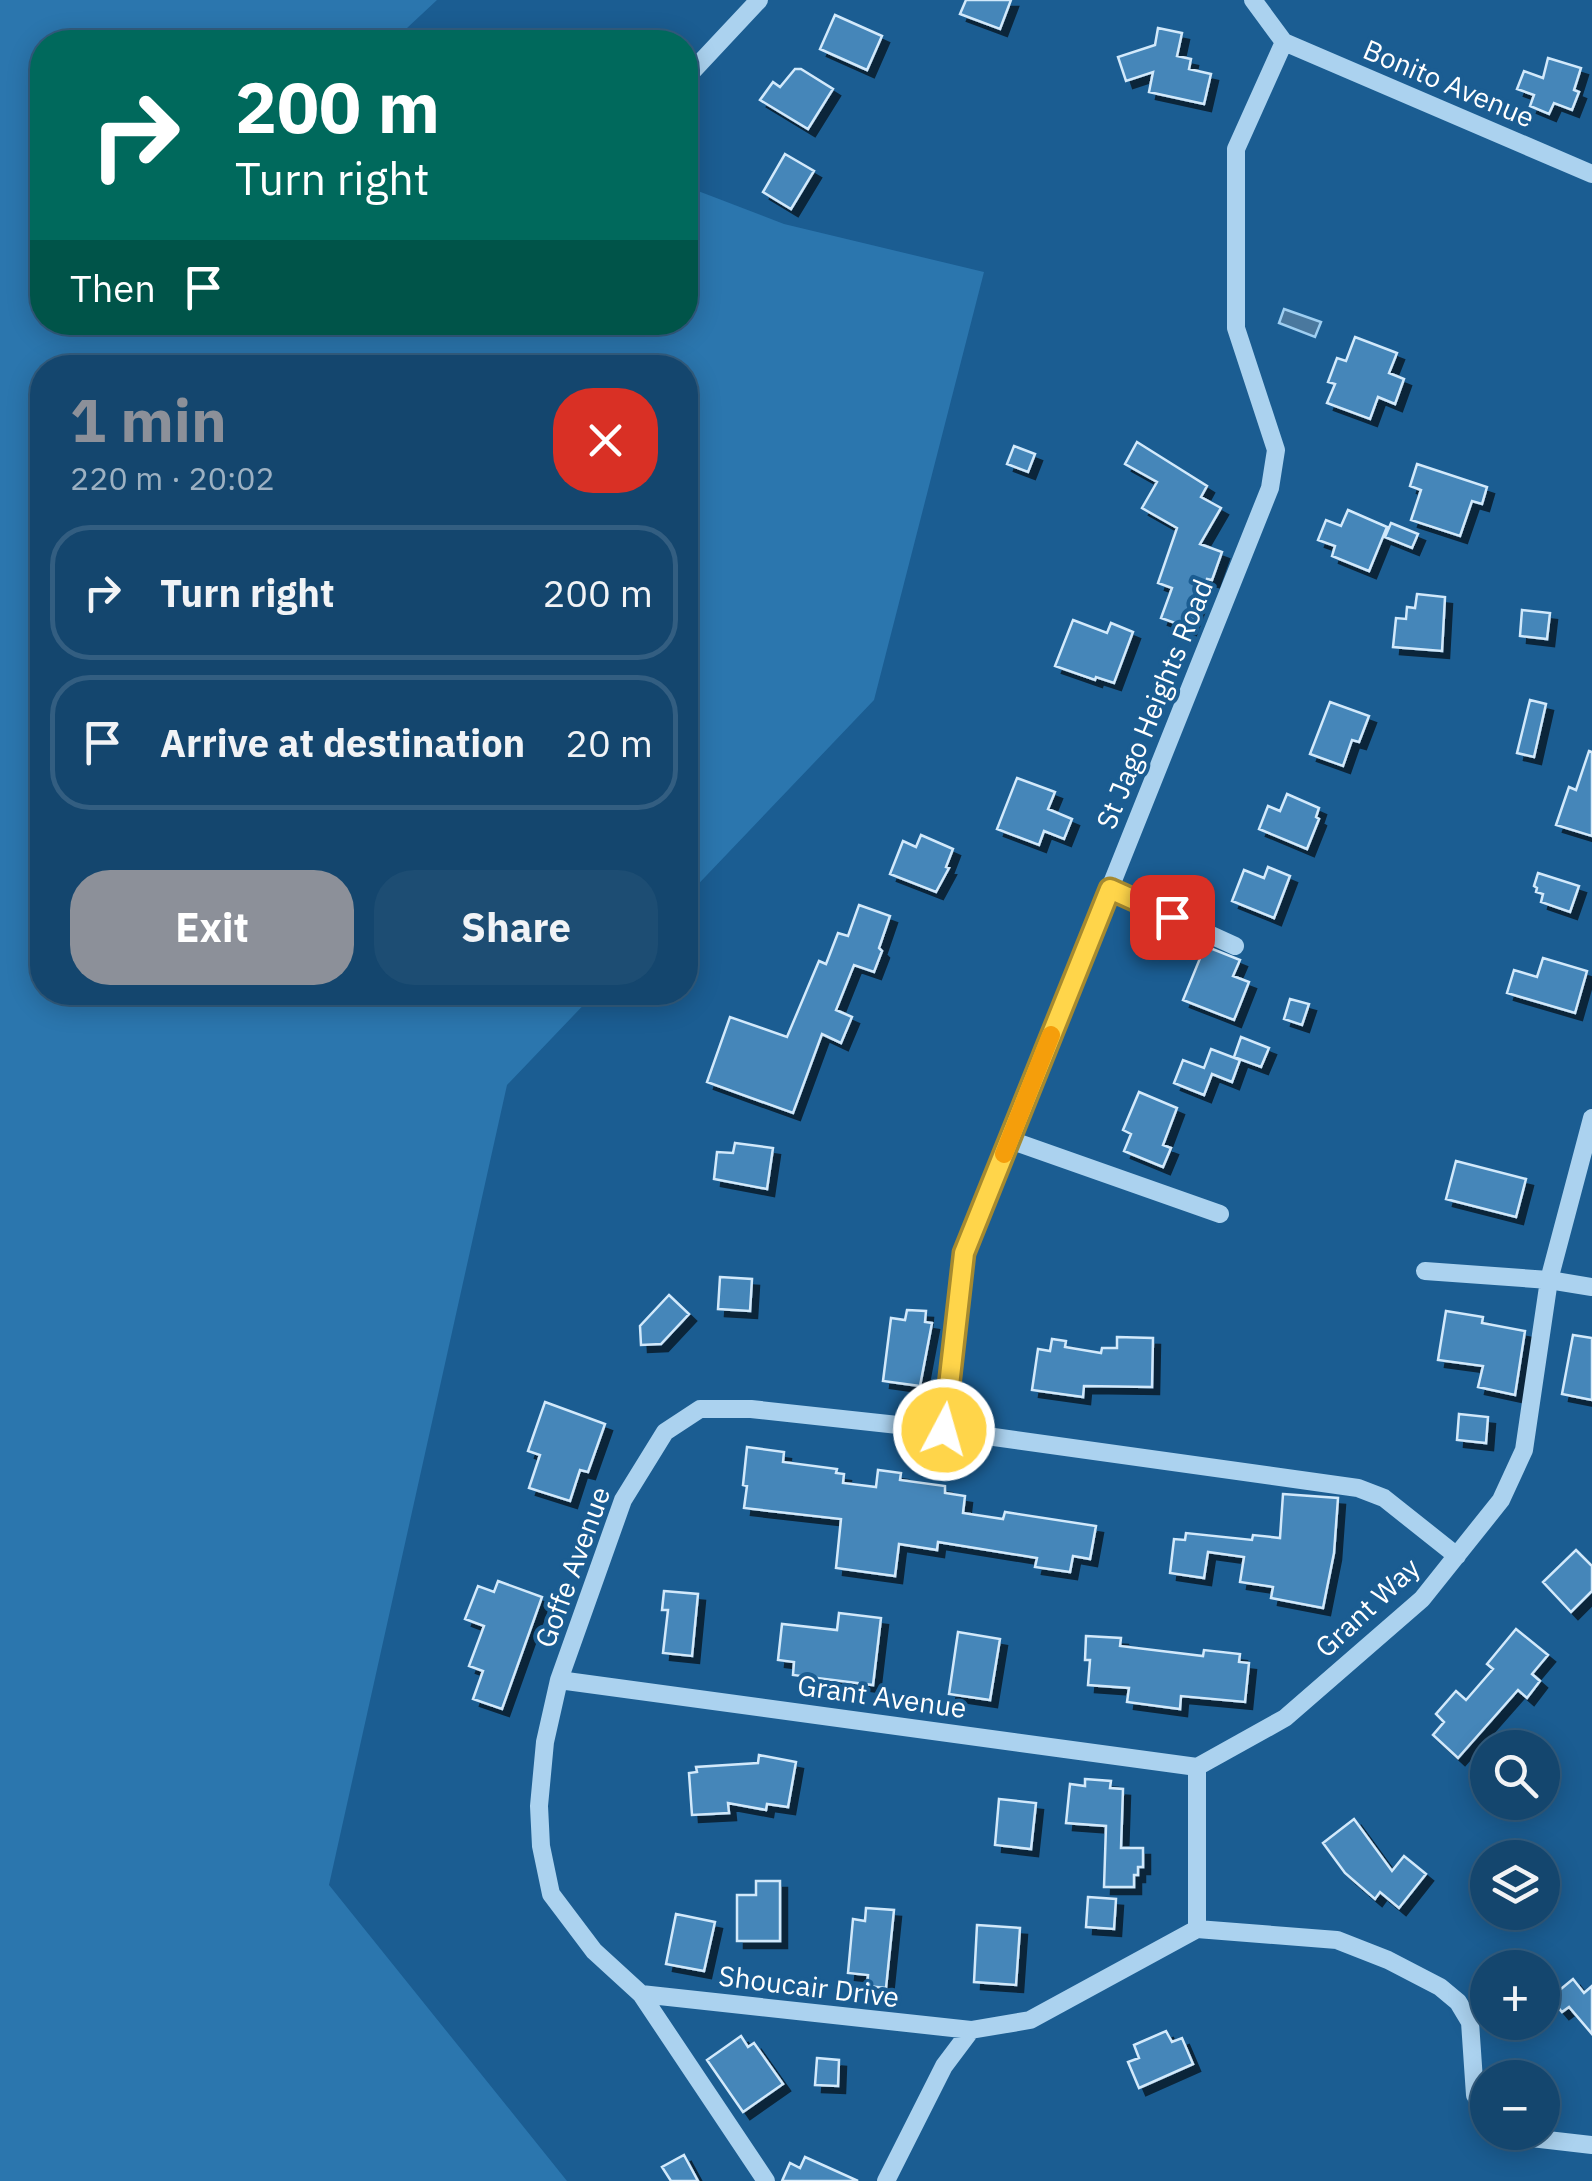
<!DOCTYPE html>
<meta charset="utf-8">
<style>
body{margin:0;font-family:"IBM Plex Sans",sans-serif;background:#1d4d73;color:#f1f3f6;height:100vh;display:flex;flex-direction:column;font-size:38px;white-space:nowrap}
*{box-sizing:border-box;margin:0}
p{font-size:32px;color:#9db1c2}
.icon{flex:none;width:55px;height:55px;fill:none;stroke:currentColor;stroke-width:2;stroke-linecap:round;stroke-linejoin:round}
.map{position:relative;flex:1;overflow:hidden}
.drawer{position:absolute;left:30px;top:355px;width:668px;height:650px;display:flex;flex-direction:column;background:#14466e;border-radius:40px;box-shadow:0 5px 25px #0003,0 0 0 2px #335e81}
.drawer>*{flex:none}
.banner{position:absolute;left:30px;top:30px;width:668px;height:305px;border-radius:40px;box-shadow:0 5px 25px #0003,0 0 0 2px #335e81;background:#00695c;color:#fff;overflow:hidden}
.tools{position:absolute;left:1470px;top:1730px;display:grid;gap:20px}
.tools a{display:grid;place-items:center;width:90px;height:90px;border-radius:50%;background:#14466e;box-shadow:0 5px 25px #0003,0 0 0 2px #335e81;font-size:50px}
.pin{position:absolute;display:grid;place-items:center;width:85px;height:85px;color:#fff;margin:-42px;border-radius:20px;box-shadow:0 5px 15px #0006}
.me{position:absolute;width:110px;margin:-55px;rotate:6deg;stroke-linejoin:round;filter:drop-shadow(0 0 8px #0008)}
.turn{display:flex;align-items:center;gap:35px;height:210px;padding:0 40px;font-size:45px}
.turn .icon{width:130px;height:130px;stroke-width:2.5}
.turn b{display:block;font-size:70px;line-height:85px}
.then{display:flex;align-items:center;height:95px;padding:0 40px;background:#0003;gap:20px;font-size:38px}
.round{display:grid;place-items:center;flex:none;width:105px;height:105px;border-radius:40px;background:#1d4d73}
.overview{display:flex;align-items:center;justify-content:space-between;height:170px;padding:0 40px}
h1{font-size:60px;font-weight:700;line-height:75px;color:#8c9099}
.button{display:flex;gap:20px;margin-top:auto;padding:20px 40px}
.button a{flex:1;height:115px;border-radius:40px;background:#8c9099;color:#fff;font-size:40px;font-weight:700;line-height:115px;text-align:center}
.button a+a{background:#1d4d73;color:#f1f3f6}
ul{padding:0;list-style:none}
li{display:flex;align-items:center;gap:30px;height:135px;margin:0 20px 15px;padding:0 20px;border:5px solid #335e81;border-radius:40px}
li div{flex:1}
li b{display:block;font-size:38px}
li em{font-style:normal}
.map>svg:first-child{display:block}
</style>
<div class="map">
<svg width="1592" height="2181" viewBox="0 0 1592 2181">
<defs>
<filter id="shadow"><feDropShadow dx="7" dy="7" stdDeviation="0" flood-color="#0009"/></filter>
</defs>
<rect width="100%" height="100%" fill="#1b5d92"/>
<path fill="#2b76ae" d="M0,0h437l-45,42h-350v280h643v-136l99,38 200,48 -110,428 -189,198v-530h-643v624l553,1 -88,92 -178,800 238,296h-567z"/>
<path fill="#4a789e" stroke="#9ecef1" stroke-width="2.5" d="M1284,309l37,13 -6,15 -36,-14z"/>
<path fill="#4486b9" stroke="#d2e9fb" stroke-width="2.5" filter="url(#shadow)" d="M966,0h45l-11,29 -40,-15z
M835,15l47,21 -15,34 -47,-21z
M1158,28l24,5 -5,23 14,3 -2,10 22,5 -7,30 -55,-12 4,-20 -27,9 -8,-24 37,-12z
M1548,58l33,10 -7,22 5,2 -7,18 -18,-7 -5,11 -19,-8 4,-11 -17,-6 7,-18 19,7z
M795,69h6l32,20 -25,40 -48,-29 13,-18 7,5z
M785,154l29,17 -23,38 -28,-17z
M1355,337l42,16 -8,20 15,6 -9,25 -17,-7 -8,22 -43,-16 8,-19 -7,-2 9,-24 9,3z
M1137,442l70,44 -6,11 20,11 -21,36 22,8 -10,28 -5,-1 -18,49 -28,-10 11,-30 -14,-5 19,-55 -35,-20 15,-26 -32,-18z
M1014,446l21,8 -7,18 -21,-8z
M1417,464l70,23 -5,17 -10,-3 -12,35 -49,-16 10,-30 -11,-4z
M1348,510l39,17 -18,44 -37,-15 3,-10 -17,-6 8,-20 15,6z
M1391,523l27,11 -6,14 -27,-11z
M1417,594l28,3 -3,54 -49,-4 3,-29 10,1 1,-12 8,1z
M1522,610l28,3 -3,26 -27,-3z
M1073,620l34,13 4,-10 22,9 -19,51 -18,-6 -1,3 -40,-14z
M1530,700l16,4 -12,53 -17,-4z
M1330,702l39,14 -10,26 -7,-2 -9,26 -33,-12z
M1589,751l3,1v84l-36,-11 13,-38 7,3z
M1017,778l38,14 -7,17 24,10 -8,20 -20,-8 -5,14 -42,-16z
M1287,794l32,14 -3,9 3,2 -12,30 -48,-20 9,-23 12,5z
M921,835l32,14 -7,18 3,1 -13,24 -46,-18 13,-33 13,6z
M1268,867l22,9 -16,42 -42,-17 12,-31 20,8z
M1538,873l41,13 -9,26 -29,-10 2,-8 -7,-2 1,-4 -3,-2z
M859,905l31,11 -11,32 3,3 -8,21 -20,-7 -18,45 16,7 -11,26 -19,-9 -29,79 -86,-31 23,-65 57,20 32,-76 7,3 12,-31 10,3z
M1205,946l35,14 -7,16 16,6 -15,38 -51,-20z
M1543,958l44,13 -12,42 -68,-20 7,-23 23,7z
M1290,999l19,5 -7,21 -18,-6z
M1241,1037l28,11 -8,19 -27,-10z
M1211,1049l29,11 -8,22 -20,-8 -8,21 -30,-12 9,-23 21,8z
M1139,1092l38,16 -14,37 8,3 -8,19 -39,-16 7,-17 -8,-4z
M735,1143l38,5 -6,41 -53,-10 3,-27 16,1z
M1456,1161l70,18 -10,38 -70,-18z
M720,1277l32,2 -2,32 -32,-2z
M669,1295l20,19 -28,30 -20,1 -1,-19z
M907,1310l19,1 -1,11 7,1 -12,63 -37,-5 8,-63 14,2z
M1446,1311l37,6 -1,6 43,8 -10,64 -37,-8 5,-21 -45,-6z
M1573,1335l19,3v62l-30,-6z
M1117,1337l36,1 -1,49 -68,-1 -1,11 -51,-7 6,-41 12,2 2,-12 14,2 -1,6 36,6 1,-5h15z
M545,1402l60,22 -17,48 -8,-2 -10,31 -41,-13 11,-33 -12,-4z
M1459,1414l29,3 -2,26 -29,-3z
M747,1447l37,5 -1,10 54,7 -1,4 8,1 -1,9 33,4 2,-17 23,3 -1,7 45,6v7l20,3 -2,17 40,6 2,-7 91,14 -6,33 -17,-3 -3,16 -35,-5 2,-9 -99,-16 -1,8 -38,-6 -4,32 -59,-8 5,-49 -97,-11 3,-22 -4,-1z
M1283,1494l55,4 -4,55 -11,55 -52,-10 2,-11 -33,-5 4,-25 -36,-5 -4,26 -34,-5 4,-34 11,1 1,-7 66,7 1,-5 27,3z
M1576,1550l16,16v25l-21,21 -28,-30z
M498,1581l44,16 -40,112 -29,-10 10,-28 -14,-5 15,-40 -19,-7 13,-33 16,6z
M664,1591l34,3 -6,62 -29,-3 5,-43h-6z
M839,1613l42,5 -8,67 -80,-10 1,-13 -16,-2 4,-36 55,6z
M1516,1629l32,26 -16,19 8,7 -13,17 -9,-8 -60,68 -25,-23 11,-13 -8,-8 20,-23 10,9 27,-31 -6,-5z
M958,1632l42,7 -10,61 -41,-6z
M1086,1636l35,2 -1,8 83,10 1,-6 36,4 -1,8 10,1 -4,39 -64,-6 -1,13 -53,-7 2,-14 -41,-3 2,-25h-5z
M759,1755l37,7 -8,45 -21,-3 -1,6 -38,-7 1,10 -37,2 -3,-42 8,-1 -1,-5 62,-4z
M1085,1779l26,2 -1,7 13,1 -2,59h22v19h-5v8h-4v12h-30l2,-61 -40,-3 4,-39 15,2z
M999,1799l37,4 -5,46 -36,-4z
M1354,1819l38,52 12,-15 22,18 -27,34 -19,-16 -5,7 -30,-26 -22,-30z
M756,1881h24v60h-43v-46h19z
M1088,1897l28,2 -2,30 -28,-2z
M866,1908l28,2 -8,78 -19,-2 1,-11 -20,-2 5,-54 12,2z
M676,1914l39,8 -11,49 -38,-7z
M977,1925l43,3 -4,57 -42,-3z
M1573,1979l11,14 8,-7v48l-23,-27 -7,5 -12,-14z
M1166,2031l6,11 10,-4 11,26 -54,24 -11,-26 11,-4 -5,-13z
M741,2036l7,11 6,-4 29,41 -40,28 -36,-52z
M817,2058l22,2 -1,26 -23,-1z
M684,2155l14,26h-27l-9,-14z
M805,2157l53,24h-76l8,-18 10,5z"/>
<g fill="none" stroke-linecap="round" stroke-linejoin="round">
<path stroke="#abd2ef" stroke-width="18" d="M1284,42l308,132
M685,79l74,-79
M1110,889l125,57
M1010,1140l210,74
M1425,1271l124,9 43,7
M944,1430l20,-177 306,-765 6,-38 -40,-122v-179l48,-107 -31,-42
M559,1680l638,87
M1197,1929v-162l88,-49 137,-119 79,-99 23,-50 25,-170 43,-162
M1197,1929l140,11 51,20 52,27 18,15 12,20 5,73 13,22
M641,1994l330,36
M1512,2132l10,5 70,8
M766,2181l-125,-187 -47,-43 -43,-57 -10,-48 -2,-40 6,-64 14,-62 64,-180 42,-68 35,-23h51l193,21 414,58 26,10 73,58
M886,2181l58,-115 27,-36 59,-10 167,-91"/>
</g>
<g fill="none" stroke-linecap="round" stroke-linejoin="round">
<defs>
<path id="route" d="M944,1430l20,-177 146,-364 62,28"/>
</defs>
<use href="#route" stroke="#a68a30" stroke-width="25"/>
<use href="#route" stroke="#ffd54a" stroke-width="18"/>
<path stroke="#f59e0b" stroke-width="18" d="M1004,1154l47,-119"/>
</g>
<g text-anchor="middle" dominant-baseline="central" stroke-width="8" stroke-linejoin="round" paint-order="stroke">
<g font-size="28" fill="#fff" stroke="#1b5d92">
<text transform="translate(1449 83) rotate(23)">Bonito Avenue</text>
<text transform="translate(1154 704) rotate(-68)">St Jago Heights Road</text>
<text transform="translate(572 1567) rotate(-70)">Goffe Avenue</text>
<text transform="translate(1367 1607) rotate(-43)">Grant Way</text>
<text transform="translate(882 1696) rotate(8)">Grant Avenue</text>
<text transform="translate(809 1986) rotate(7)">Shoucair Drive</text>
</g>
</g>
</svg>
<div class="tools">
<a><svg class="icon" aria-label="search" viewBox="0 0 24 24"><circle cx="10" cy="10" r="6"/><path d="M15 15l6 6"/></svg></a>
<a><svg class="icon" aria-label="layers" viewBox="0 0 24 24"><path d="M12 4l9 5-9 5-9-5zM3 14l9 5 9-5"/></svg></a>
<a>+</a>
<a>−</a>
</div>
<div class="pin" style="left:1172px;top:917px;background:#d93025"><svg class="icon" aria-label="arrive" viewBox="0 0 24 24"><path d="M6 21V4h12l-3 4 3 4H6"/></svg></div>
<svg class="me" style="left:944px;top:1430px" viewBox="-20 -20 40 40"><circle r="17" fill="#ffd54a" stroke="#fff" stroke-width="3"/><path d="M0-11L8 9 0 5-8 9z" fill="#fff"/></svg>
<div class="banner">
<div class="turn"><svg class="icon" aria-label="right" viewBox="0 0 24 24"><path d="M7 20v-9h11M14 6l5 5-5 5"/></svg><div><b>200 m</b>Turn right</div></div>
<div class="then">Then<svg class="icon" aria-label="arrive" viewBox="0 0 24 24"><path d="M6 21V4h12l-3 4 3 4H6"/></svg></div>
</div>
<section class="drawer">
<div class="overview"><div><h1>1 min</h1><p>220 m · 20:02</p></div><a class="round" style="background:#d93025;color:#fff"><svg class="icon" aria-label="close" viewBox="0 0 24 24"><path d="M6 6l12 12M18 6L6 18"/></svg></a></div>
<ul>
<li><svg class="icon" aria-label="right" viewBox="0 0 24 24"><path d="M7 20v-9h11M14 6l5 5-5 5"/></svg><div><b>Turn right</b></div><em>200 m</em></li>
<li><svg class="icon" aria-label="arrive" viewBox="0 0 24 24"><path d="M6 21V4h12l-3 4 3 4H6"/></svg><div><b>Arrive at destination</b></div><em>20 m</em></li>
</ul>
<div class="button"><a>Exit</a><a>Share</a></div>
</section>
</div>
